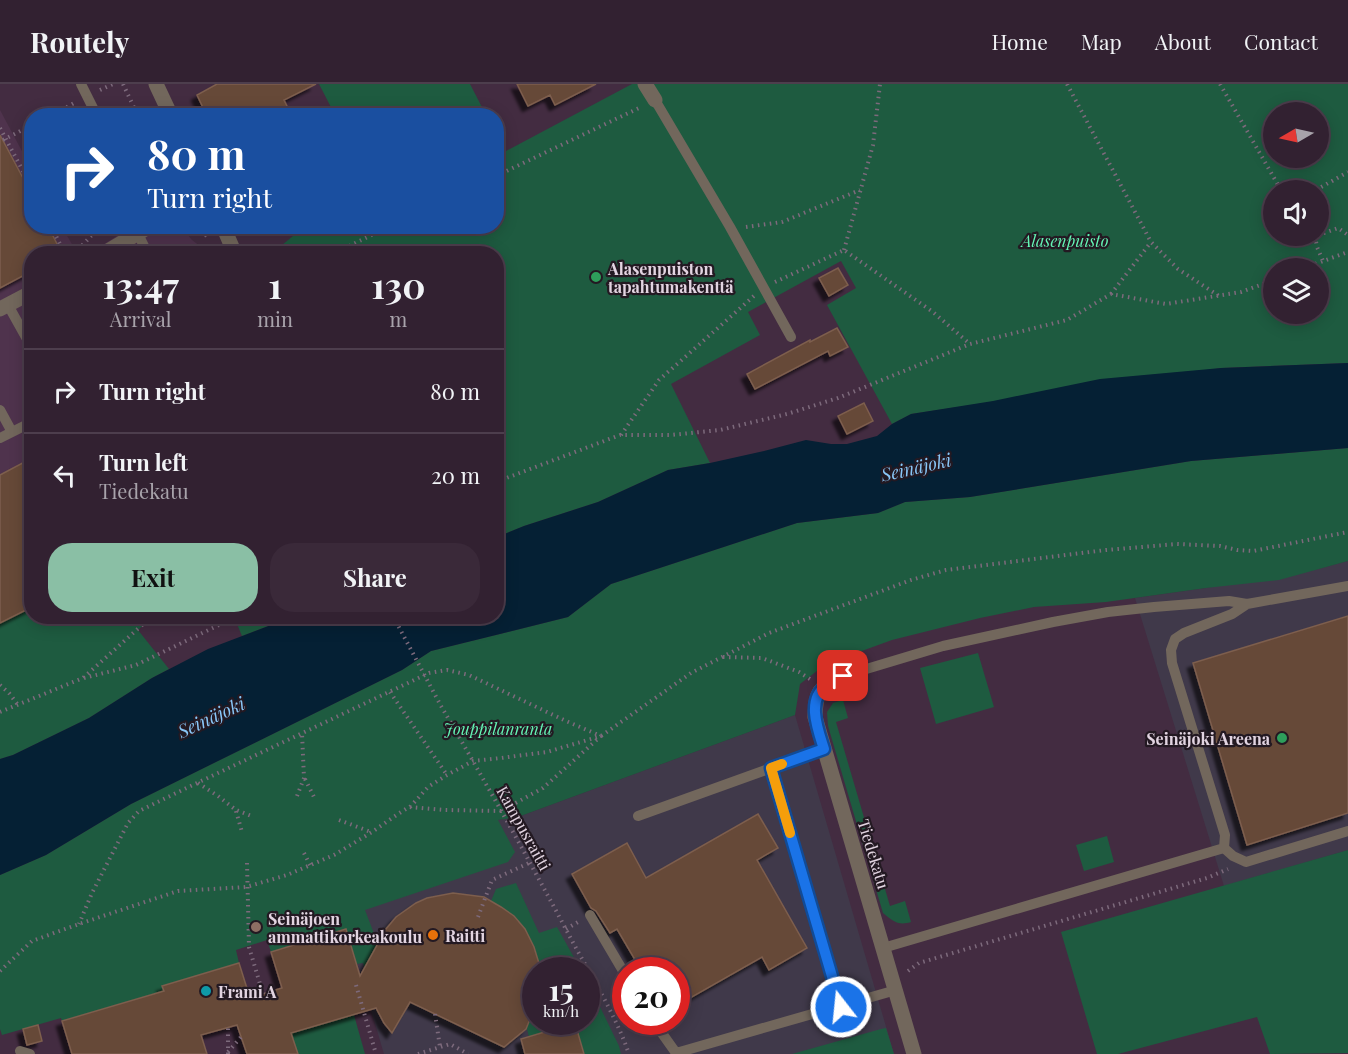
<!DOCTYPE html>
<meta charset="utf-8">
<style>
body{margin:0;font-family:"Playfair Display",serif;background:#3a2939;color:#f1f3f6;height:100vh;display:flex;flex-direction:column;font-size:22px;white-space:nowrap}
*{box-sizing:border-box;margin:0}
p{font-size:20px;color:#a8a3ab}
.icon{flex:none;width:33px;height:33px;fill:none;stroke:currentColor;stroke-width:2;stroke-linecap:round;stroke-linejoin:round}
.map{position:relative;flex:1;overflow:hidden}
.panel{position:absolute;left:24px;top:162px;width:480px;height:378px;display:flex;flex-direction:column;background:#322131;border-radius:24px;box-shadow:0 3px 15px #0003,0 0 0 2px #4d3e4d}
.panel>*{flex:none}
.banner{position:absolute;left:24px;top:24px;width:480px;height:126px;border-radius:24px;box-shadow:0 3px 15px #0003,0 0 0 2px #4d3e4d;background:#1a4fa0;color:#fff;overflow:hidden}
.needle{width:39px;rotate:261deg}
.tools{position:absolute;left:1263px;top:18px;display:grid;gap:12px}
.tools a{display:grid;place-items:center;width:66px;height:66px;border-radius:50%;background:#322131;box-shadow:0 3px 15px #0003,0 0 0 2px #4d3e4d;font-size:30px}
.speed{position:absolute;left:522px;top:873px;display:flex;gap:12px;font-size:30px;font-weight:700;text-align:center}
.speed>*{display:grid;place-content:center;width:78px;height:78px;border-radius:50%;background:#322131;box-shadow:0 3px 15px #0003,0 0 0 2px #4d3e4d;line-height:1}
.speed small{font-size:15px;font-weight:400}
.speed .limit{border:9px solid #d22;background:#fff;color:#111}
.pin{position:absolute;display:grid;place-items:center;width:51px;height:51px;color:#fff;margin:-26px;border-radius:12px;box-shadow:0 3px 9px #0006}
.me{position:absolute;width:66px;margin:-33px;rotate:344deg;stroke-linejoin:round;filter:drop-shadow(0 0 4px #0008)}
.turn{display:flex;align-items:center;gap:21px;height:126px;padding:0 24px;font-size:27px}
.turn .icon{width:78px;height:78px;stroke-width:2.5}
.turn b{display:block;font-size:42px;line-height:51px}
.eta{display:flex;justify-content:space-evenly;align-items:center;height:102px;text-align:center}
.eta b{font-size:36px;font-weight:700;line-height:42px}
.action{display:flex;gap:12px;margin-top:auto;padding:12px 24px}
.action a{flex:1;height:69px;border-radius:24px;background:#8abfa5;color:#111;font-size:24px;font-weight:700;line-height:69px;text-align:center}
.action a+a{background:#3a2939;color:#f1f3f6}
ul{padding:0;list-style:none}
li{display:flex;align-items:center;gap:18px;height:84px;padding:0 24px;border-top:2px solid #4d3e4d}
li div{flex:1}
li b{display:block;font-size:22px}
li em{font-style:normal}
header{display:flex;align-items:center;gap:36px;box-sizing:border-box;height:84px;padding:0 30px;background:#322131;border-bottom:2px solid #4d3e4d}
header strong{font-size:28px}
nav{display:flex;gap:33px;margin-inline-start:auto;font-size:21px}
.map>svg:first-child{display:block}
</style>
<header>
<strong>Routely</strong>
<nav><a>Home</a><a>Map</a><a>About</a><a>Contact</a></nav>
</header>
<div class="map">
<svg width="1348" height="970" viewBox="0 0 1348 970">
<defs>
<filter id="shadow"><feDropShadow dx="-5.5" dy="5.5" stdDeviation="1.5" flood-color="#0009"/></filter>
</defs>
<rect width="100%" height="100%" fill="#432c41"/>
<path fill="#40394a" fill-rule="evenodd" d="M1348,477v289l-124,36 -89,-288 71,-10 112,-19z
M795,631l99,339h-510l-54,-183 167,-51 21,-3zM536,886h50v52h-50zM626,886h50v52h-50z"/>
<path fill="#4f334d" d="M0,26l31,58 1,58 30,1 15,26 -45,1 -1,353 -31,16z
M133,142l48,1 11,13 17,13 -121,1z"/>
<path fill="#1e5b40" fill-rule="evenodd" d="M319,0h151l16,31h-151z
M632,0h716v279l-127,5 -310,46 -19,10 -65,-119 29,-17 -15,-27 -93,51 12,23 -89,49 39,79 -42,7 -70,32 -74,24 -27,11 -1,-283h-225l33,-27 192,-1 1,-92 9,17zM1274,28h44v46h-44zM1274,106h44v46h-44zM1274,184h44v46h-44z
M1348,364v113l-69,19 -73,8 -100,14 -72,5 -54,11 -88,22 -66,24 -26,20 -5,31 -277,102 -20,3 17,32 -7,10 -143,48 13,34 -11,31 -4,-12 -7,1 -11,-35 -74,23 -4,-12 -31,10 3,13 -76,23 11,37 -34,-25 -78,23 -1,-3 -59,17 -2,-6v-154l46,-20 85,-51 271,-134 29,-19 137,-34 43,-33 186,-61 81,-10 27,-11 65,-5 221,-36z
M31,523l1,9 120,1 -14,13 31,39 -17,9 -63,40 -76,37 -13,4v-136z
M234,533h58l-50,19z
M978,569l16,54 -58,17 -16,-56z
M843,616l5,18 -12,4 54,184 15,-5 6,21c-13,4 -18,-1 -28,-9l-55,-187 -1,-14 6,-9z
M1107,752l7,26 -30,9 -8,-26z
M1348,766v203l-78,1 -13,-37 -139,37h-21l-36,-122z
M516,799l23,50 18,-6 24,43h-42c-2,-31 -22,-54 -48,-69l5,-12z
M587,896l32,66 2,8h-37l-9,-31 -46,14 -3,-12 9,-21 1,18h50z
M354,931l11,39h-67l-7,-21z
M886,944l8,26h-102l89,-25z"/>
<path fill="#052034" d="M1348,279v85l-157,13 -221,36 -65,5 -27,11 -81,10 -186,61 -43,33 -137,34 -29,19 -271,134 -85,51 -46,20v-116l13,-4 76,-37 63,-40 56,-29 84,-32 204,-1 1,-79 27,-11 74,-24 70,-32 42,-7 54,-12 42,-11 25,4h16l30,-8 15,-12 19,-10 82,-13 107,-22 121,-11z"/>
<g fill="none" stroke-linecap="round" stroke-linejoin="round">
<path stroke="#052034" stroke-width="6" d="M221,532l2,5"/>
</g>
<path fill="#664838" stroke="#7d5e4d" stroke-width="1.5" filter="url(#shadow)" d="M217,0h99l-32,16 8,16h-51l-5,-9 -16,9h-13l-10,-21z
M517,0h79l-41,21 -5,-10 -22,11z
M0,51l32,60v31h16l14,28h-30v17l-32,17z
M838,184l10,17 -19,11 -10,-18z
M837,244l11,19 -18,9 -2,-5 -73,38 -8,-15 63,-34v2z
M864,319l9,18 -26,13 -9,-18z
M32,374v149l-32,16v-148z
M1348,532v197l-101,32 -54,-182z
M758,730l20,34 -21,12 50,88 -38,22 -7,-13 -86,49v-36h-35l-24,-41 -7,4 -14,-22 -5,-3 -19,-34 55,-31 19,35z
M453,809l31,4 17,10 13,9 11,13 9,18 7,23h-5v34l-10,25 -22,18 -94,-45 -18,31 -8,-10 -8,-15 -85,25 7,21h-51l-10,-29 -36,10 6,19h-135l-10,-33 102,-30 -2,-5 77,-23 11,35 32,-10 -11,-36 75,-23 14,47 26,-47 10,-12 20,-14 11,-5z
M575,939l9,31h-59l-4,-15z
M38,941l4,16 -15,4 -4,-16z"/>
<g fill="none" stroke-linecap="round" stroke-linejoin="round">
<path stroke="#7d6a7c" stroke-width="4" stroke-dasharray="1.5 4.5" stroke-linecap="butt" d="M123,0l15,32
M1067,0l84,158 27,27 41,27
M1220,0l61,106
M100,6l13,-6
M51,32l23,-13
M0,44l32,60
M3,56l29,-15
M496,92l143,-68
M1316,106l32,-18
M51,142l14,28
M198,142l11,13
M746,143l36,-5 78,-32
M1318,151l20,-7 10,7v2
M1315,152l2,11 6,14
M844,166l29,-105 7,-61
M74,170l17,-18 16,-10
M333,170l57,-28
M1304,184l44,-16
M775,198l69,-32 89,62 37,32
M1111,210l40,-52
M621,351l38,-55 95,-84
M496,398l124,-47h51l49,-5 67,-16 51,-16 132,-54 97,-24 44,-26 55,10 75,-12 33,-12
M216,532l5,8
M723,573l39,1 37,14 11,7
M84,594l52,-13 85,-41 19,-8
M0,601l9,8 9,12
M390,608l57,83
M441,622c44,75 87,152 128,229 20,38 46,78 60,119
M0,628l83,-34 69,-62
M305,695l9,18
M198,699l20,13 18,14 18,7
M297,712l7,-18 -2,-45
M410,723l18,-20 19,-12 26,-14 28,-3 46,-6 54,-16 90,-63 78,-40 142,-53 35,-10 160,-20 71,-6 43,2 17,4 16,1 95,-19
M236,727l6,21
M339,736l32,12
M304,769l6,12
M247,779l2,84 14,47
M478,833l14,-37 37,-17
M566,845l12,-7
M0,887l32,-30 47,-17 99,-33 68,-4 41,-12 47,-20 38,-23 26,-18 11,-7 36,3 56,1 42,-23 58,-52 -35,-15 -97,-46 -22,-5 -18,3 -232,110 -58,28 -11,12 -36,70 -13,31
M908,887l11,-8 288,-85 21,-9
M356,901l20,69
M435,930l5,33
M228,968l13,-15
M228,970v-27
M418,970l32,-10 18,10"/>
<path stroke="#72675c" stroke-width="10" d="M81,0l16,32
M655,16l75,127 61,110
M138,150l10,20
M8,221l24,43
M0,326l12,22
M0,354l32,-16
M843,592l100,-30 110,-24 55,-10 46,-5 75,-6 18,3 101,-18
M771,684l70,239
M638,732l186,-67
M1224,764l9,8 13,6 102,-31
M590,831l36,61
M883,864l341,-100 1,-13 -53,-172 -1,-13 4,-11 9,-6 48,-19 15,-10
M654,938l22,31 220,-63
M20,967l10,3"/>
<path stroke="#72675c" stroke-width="15" d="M156,0l15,32
M645,0l10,16
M223,142l12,28
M103,170l47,-28
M0,225l32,-17
M843,592c-24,13 -27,13 -28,41l99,337"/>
<path stroke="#7d6a7c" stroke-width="4" stroke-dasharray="1.5 4.5" stroke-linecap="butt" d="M393,532l48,90"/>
</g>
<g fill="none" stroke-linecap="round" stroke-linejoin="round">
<defs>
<path id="route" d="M841,923l-70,-239 53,-19c-6,-19 -18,-49 2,-63 5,-4 11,-7 17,-10"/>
</defs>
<use href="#route" stroke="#114b97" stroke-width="15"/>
<use href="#route" stroke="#1a73e8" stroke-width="10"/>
<path stroke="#f59e0b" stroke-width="10" d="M782,680l-11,4 19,65"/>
</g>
<g fill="#2e9e5b" stroke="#231922" stroke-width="2">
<circle cx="596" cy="193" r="6"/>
<circle cx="1282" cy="654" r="6"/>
</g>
<circle fill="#8d6e63" stroke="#231922" stroke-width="2" cx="256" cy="843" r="6"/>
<circle fill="#e8710a" stroke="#231922" stroke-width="2" cx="433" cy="851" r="6"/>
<circle fill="#0f9aa8" stroke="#231922" stroke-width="2" cx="206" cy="907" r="6"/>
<g text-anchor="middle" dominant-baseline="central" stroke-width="4.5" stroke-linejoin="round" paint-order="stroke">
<g font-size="16" font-style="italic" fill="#65f7b6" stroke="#231922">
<text x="1065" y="156">Alasenpuisto</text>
<text x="498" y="644">Jouppilanranta</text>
</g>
<g font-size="16" font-weight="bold" fill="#e2d4e1" stroke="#231922" text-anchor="start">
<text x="608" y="184">Alasenpuiston<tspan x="608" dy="18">tapahtumakenttä</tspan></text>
<text x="1270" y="654" text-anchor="end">Seinäjoki Areena</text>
<text x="268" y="834">Seinäjoen<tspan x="268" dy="18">ammattikorkeakoulu</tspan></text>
<text x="445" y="851">Raitti</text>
<text x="218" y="907">Frami A</text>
</g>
<g font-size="16" fill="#e2d4e1" stroke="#231922">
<text transform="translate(524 744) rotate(61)">Kampusraitti</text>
<text transform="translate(874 770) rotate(73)">Tiedekatu</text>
</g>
<g font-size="18" font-style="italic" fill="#89c6f7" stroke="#231922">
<text transform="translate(916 383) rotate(-13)">Seinäjoki</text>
<text transform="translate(211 633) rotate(-25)">Seinäjoki</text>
</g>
</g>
</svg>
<div class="tools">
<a><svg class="needle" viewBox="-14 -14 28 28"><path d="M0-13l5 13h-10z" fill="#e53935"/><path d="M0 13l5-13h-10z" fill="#a8a3ab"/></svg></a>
<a><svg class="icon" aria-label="sound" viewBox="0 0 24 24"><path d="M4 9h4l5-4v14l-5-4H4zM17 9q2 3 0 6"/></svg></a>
<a><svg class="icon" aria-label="layers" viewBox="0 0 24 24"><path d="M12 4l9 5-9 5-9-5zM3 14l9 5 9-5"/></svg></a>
</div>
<div class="speed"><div>15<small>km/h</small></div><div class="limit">20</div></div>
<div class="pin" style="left:843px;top:592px;background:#d93025"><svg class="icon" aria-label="arrive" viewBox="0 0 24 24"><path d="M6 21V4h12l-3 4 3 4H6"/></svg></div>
<svg class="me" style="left:841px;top:923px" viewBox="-20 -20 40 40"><circle r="17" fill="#1a73e8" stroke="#fff" stroke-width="3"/><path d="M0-11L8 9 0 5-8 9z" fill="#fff"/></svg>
<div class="banner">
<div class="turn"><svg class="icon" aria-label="right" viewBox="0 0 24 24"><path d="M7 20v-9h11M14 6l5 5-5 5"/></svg><div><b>80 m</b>Turn right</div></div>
</div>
<section class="panel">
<div class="eta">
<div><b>13:47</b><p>Arrival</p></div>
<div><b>1</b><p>min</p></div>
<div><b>130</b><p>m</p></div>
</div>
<ul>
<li><svg class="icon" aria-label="right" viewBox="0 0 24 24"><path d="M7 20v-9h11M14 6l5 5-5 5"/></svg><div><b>Turn right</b></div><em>80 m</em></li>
<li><svg class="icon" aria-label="left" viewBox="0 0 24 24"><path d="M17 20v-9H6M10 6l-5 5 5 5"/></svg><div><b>Turn left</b><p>Tiedekatu</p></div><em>20 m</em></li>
</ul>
<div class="action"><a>Exit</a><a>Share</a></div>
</section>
</div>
